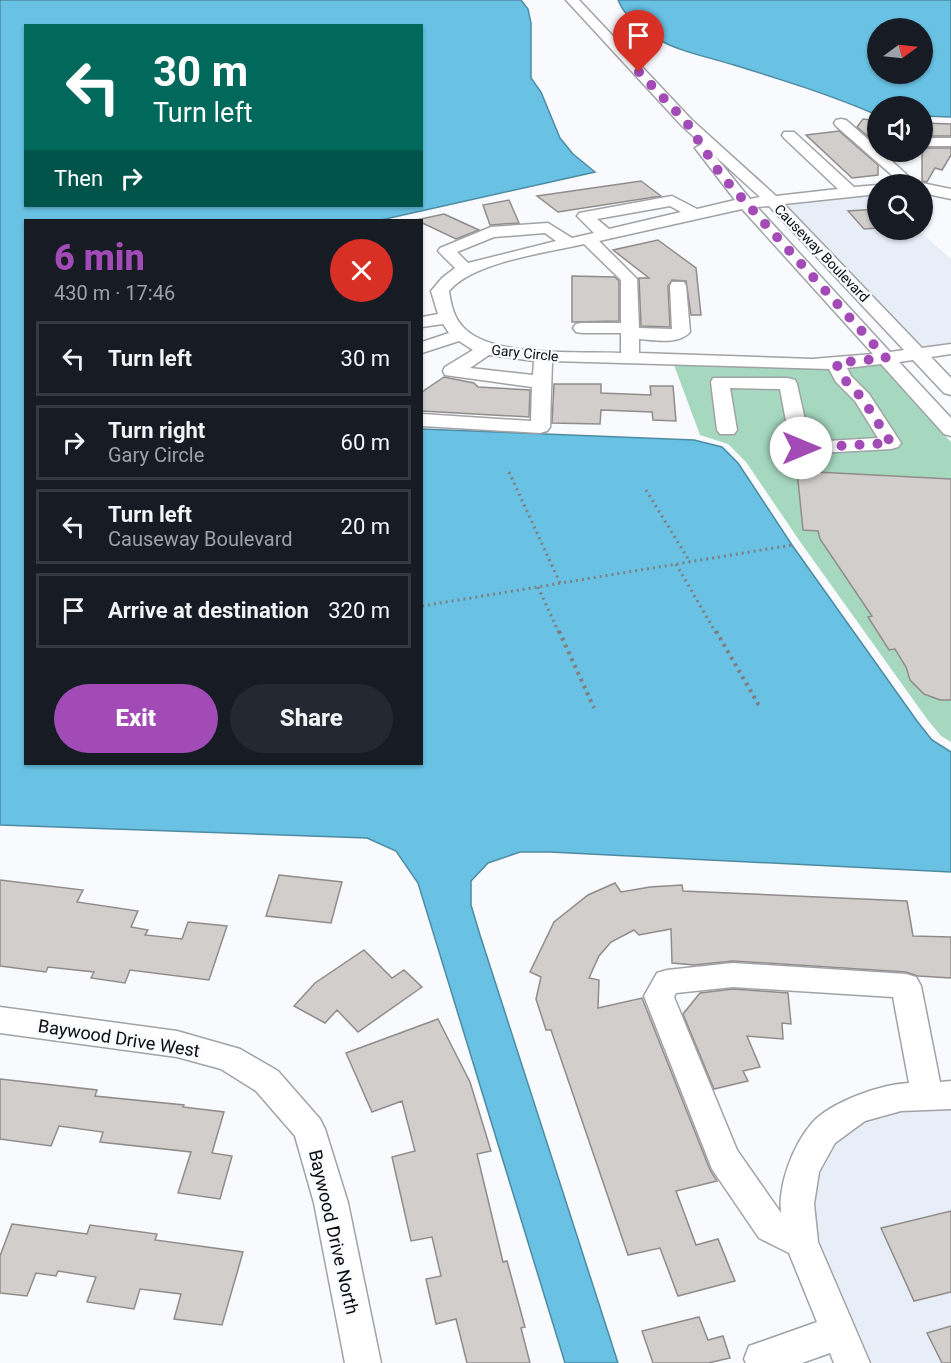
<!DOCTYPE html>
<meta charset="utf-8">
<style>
body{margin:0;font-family:Roboto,sans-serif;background:#242831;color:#f1f3f6;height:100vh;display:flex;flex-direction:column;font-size:22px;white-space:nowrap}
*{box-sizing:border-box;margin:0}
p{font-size:20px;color:#9ea1a6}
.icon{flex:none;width:33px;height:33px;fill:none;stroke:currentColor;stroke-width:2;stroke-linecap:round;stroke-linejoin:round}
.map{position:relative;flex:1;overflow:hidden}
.details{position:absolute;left:24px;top:219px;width:399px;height:546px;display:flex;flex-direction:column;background:#171b24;border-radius:0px;box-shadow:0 2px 4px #0004}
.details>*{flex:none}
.hud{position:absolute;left:24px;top:24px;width:399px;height:183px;border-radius:0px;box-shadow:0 2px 4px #0004;background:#00695c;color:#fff;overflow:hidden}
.needle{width:39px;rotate:75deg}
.buttons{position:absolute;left:867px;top:18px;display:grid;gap:12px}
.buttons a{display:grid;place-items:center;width:66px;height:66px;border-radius:50%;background:#171b24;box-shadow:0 2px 4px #0004;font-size:30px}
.pin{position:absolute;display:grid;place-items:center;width:51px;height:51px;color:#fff;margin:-62px -26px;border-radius:50% 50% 50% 0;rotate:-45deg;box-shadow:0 0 6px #0007}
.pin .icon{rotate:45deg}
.me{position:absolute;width:66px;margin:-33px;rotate:90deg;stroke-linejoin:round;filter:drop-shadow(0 0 4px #0008)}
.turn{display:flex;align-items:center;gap:21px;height:126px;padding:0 30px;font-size:27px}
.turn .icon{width:78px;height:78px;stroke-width:2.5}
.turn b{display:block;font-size:42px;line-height:51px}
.then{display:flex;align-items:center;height:57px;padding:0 30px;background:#0003;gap:12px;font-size:22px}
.round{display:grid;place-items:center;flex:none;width:63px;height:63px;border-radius:32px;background:#242831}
.summary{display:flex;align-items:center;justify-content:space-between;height:102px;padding:0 30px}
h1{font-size:36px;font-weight:800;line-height:45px;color:#a24bb7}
.primary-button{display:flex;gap:12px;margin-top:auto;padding:12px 30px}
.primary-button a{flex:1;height:69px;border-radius:36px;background:#a24bb7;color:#fff;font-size:24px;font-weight:800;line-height:69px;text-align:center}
.primary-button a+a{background:#242831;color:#f1f3f6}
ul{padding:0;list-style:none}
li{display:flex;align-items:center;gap:18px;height:75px;margin:0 12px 9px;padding:0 18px;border:3px solid #363941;border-radius:0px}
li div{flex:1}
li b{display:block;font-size:22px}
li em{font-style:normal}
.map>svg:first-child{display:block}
</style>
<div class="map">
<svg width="951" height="1363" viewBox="0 0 951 1363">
<rect width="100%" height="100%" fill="#f8fafd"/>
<path fill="#e8eef8" d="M878,193v37h40l33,29v85l-28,4 -140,-145z
M951,1108v255h-79l-53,-123 -4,-34 5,-31 18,-33 28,-21 40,-11z"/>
<path fill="#a6d8c0" d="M880,364l71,78v300l-10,-6 -14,-17 -126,-176 -55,-81 -18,-18 -28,-9 -26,-70 140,3z"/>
<path fill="#69c2e4" stroke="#4d8ba3" stroke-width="1.5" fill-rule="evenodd" d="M0,0h521l7,9 3,14v55l10,14 19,46 13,16 22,18 -214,48h-355v544h396v-335l272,11 28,7 16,16 54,82 125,176 15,19 19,12v120l-401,-20h-30l-32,11 -17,18v24l9,30 138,428h-53l-147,-480 -22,-32 -29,-13 -367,-13zM26,26h396v180h-396z
M618,0h333v117l-28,-1 -1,-10h-44l-1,9c-46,-20 -94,-35 -143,-50 -25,-8 -55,-13 -78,-27 -16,-9 -31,-21 -38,-38zM878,28h44v46h-44z"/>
<path fill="#d2cecc" stroke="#908c8b" stroke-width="1.5" d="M863,119l15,2v24l-21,-18z
M922,123l29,1v12h-29z
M839,131l39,34v10l-26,3 -46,-43z
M922,148h29v7l-9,15 -7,-2 -8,14 -5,-1z
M641,181l20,15 -103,16 -21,-16z
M509,200l10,23 -29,2 -7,-20z
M878,209v19l-14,1 -16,-18z
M444,214l35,16 -23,9 -40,-19z
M658,240l38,28 5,47h-10l-5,-34 -14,-1 -4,6 2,41 -29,-1 -2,-48h10l-36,-28z
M572,276l43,1 4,4v40l-47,1z
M444,377l30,6 4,4 52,3 -1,27 -107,-6v-19z
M554,384h47v9l50,2 -1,-9h23l3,35 -23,-1 -1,-8 -51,-2 -1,14 -48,-1z
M797,471l154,8v221h-11l-16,-6 -14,-14 -4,-13 -11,-18 -6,1 -21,-33 4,-1 -52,-77 -2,-8 -15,-1z
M279,875l63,7 -11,41 -65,-7z
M0,880l83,10 -6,12 61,9 -7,16 17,3 -3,5 37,4 6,-17 39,4 -18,54 -79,-10 -5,13 -34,-5 3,-6 -46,-5 -2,5 -46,-6z
M615,883l6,9 29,-5 32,-2 1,6 224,10 6,35 38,1v41l-33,-2 -12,-4 -173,-11 -39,4 -22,-2 -1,-34 -32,6 -5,-5 -23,12 -12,14 -10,22 10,2 -1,28 44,-10 68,172 7,11 -41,10 20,54 22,-6 17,42 -57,15 -18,-48 -32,7 -77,-225h-5l-10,-31 5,-22 -11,-5 24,-50 34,-27z
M364,950l28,28 12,-8 18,17 -64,45 -21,-22 -12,13 -31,-17 21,-23z
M733,989l55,4 3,31 -9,-1 1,16 -36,-3 13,31 -17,4 5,10 -34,8 -31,-75 17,-21z
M438,1019l32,63 21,69 -14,3 26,108 4,-1 18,66 -4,1 9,35h-63l-11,-44 -20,5 -10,-45 15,-3 -9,-39 -21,4 -19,-84 23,-6 -13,-50 -30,11 -26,-59z
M0,1079l97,11 -2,6 89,9 -1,2 41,5 -12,41 20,3 -12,43 -42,-6 13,-41 -91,-10 3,-10 -44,-6 -8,20 -51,-7z
M951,1211v81l-37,9 -33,-73z
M12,1224l75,10 3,-9 67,9 -2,6 88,12 -21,73 -48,-6 7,-25 -41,-5 -6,20 -47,-7 9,-25 -38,-6 -2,5 -20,-3 -9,23 -27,-3v-37z
M699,1317l9,23 15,-4 7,22 -22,5h-55l-11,-32z
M951,1326v37h-9l-15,-30z"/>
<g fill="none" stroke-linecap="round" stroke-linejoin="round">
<defs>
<path id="minor" d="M566,0h13l113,120 84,76 62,-7 -54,-51 -2,-3 2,-3h10l60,55 24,-2v9l-94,10 138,144 29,-4v10l-20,3 20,21v17l-7,-2 -31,-33 -14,2 52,56v18l-7,-2 -63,-70 -34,4 4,8 18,18 32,49 -3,4 -7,2 -90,5 -7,-2 -3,-4 -11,-59 -50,-1 7,42 -3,4h-14l-3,-4 -6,-48 2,-4h75l7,2 2,4 13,58 68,-4 -23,-37 -19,-19 -7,-13 -277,-8 -2,66 -3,4 -7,2 -118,-7v-12l109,7 1,-34 -87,-12 -2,-4 2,-4 28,-17 -14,-9 -37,12v-11l27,-9 -6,-9 -21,3v-10l16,-3 -7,-23 11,-13 13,-10 -17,-17 2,-3 51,-21 57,-4 24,15 22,-5 -17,-17 2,-3 93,-17 25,13 38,-9 -40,-52 7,-4 -20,-18zM715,156l45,41 -10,2zM670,206l11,6 -72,17 -12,-10zM769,206l135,144 -14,2 -133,-145zM742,209l131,145 -61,5 -173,-6v-14c15,1 40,6 51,-7l-4,-46 -2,-4h-12l-2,4 2,43 -33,-1 -2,-49 -38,-38zM545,233l11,8 -88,22 -11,-11 37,-15zM584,244l37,36v43h-39l-6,1 -3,4 3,4 6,1h39v20c-42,-2 -125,5 -156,-24 -11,-10 -14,-24 -16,-38 25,-30 98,-38 135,-47zM489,355l45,6 -1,14 -63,-7z
M841,119l5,1 32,28v4h4l35,32h-15l-66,-58 -2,-3 2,-3z
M922,138h29v8h-29z
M922,183l29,6v10l-29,-6v-9h-4z
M733,963l173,11 10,3 5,9 19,96 11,-1v28l-50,2 -36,10 -30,22 -16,29 -5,32 4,38 52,121h-36l-4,-10 -28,10h-56l-2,-4 5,-13 68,-24 -28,-69 -30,-15 -47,-69 -68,-173 13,-23 10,-3zM733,987l160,10 16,86c-28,1 -78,19 -97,40 -19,22 -34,62 -31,90l-44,-63 -63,-153 2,-4z
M0,1007l177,24 63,18 38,22 42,48 5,10 23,74 33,160h-36l-31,-160 -19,-67 -39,-45 -35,-22 -44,-12 -177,-24z"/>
</defs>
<use href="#minor" stroke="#a0a2a5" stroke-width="3"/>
<path stroke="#7e7f81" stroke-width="3" stroke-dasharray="2 4" stroke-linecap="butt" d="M509,472l51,111
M646,490l44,72
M676,564l40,69
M538,587l21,46
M422,606l370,-61"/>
<path stroke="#7e7f81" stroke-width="4" stroke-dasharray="3 4.5" stroke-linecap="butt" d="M559,631l35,77
M716,631l45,78"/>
<use href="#minor" fill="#fff" fill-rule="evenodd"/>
</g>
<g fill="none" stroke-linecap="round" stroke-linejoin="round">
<path stroke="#a24bb7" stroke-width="10" stroke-dasharray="0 18" d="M639,72l48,51 34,52 165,183 -50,5 7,15 19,20 29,45 -90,5"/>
</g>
<g text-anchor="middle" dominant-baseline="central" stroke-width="4.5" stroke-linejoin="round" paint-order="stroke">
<g font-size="14" fill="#0b0b0c" stroke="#f8fafd">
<text transform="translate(822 253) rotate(46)">Causeway Boulevard</text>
<text transform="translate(525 353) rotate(6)">Gary Circle</text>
</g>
<g font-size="18" fill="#0b0b0c" stroke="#f8fafd">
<text transform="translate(119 1038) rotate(9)">Baywood Drive West</text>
<text transform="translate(334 1232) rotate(77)">Baywood Drive North</text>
</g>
</g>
</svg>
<div class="buttons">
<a><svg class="needle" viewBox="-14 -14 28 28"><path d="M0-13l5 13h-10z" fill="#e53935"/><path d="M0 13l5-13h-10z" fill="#9ea1a6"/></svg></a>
<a><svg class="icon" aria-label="sound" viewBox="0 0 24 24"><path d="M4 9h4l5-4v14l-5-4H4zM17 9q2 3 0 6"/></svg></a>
<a><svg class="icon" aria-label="search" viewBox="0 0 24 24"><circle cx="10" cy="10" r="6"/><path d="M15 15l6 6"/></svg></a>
</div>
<div class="pin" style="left:639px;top:72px;background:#d93025"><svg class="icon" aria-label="arrive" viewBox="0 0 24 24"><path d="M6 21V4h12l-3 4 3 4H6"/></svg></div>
<svg class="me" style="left:801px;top:448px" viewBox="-20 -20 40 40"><circle r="19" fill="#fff"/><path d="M0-13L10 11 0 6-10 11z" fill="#a24bb7"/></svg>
<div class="hud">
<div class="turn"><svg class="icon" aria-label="left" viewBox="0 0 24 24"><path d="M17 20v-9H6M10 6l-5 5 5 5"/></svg><div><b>30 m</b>Turn left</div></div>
<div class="then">Then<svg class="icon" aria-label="right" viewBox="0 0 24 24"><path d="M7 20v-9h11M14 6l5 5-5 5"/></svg></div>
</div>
<section class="details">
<div class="summary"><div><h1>6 min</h1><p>430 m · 17:46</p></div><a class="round" style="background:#d93025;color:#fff"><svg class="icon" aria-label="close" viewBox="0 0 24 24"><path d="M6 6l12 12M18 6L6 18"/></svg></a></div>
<ul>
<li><svg class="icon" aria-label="left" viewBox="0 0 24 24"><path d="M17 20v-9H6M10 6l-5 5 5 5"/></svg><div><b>Turn left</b></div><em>30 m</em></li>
<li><svg class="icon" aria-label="right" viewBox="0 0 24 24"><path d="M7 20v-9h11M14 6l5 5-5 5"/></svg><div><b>Turn right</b><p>Gary Circle</p></div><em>60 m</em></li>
<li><svg class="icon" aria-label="left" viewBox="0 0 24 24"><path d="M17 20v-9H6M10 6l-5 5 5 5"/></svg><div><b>Turn left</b><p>Causeway Boulevard</p></div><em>20 m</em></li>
<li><svg class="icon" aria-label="arrive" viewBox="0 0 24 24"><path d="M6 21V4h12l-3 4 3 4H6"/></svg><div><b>Arrive at destination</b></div><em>320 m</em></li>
</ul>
<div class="primary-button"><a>Exit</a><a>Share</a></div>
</section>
</div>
